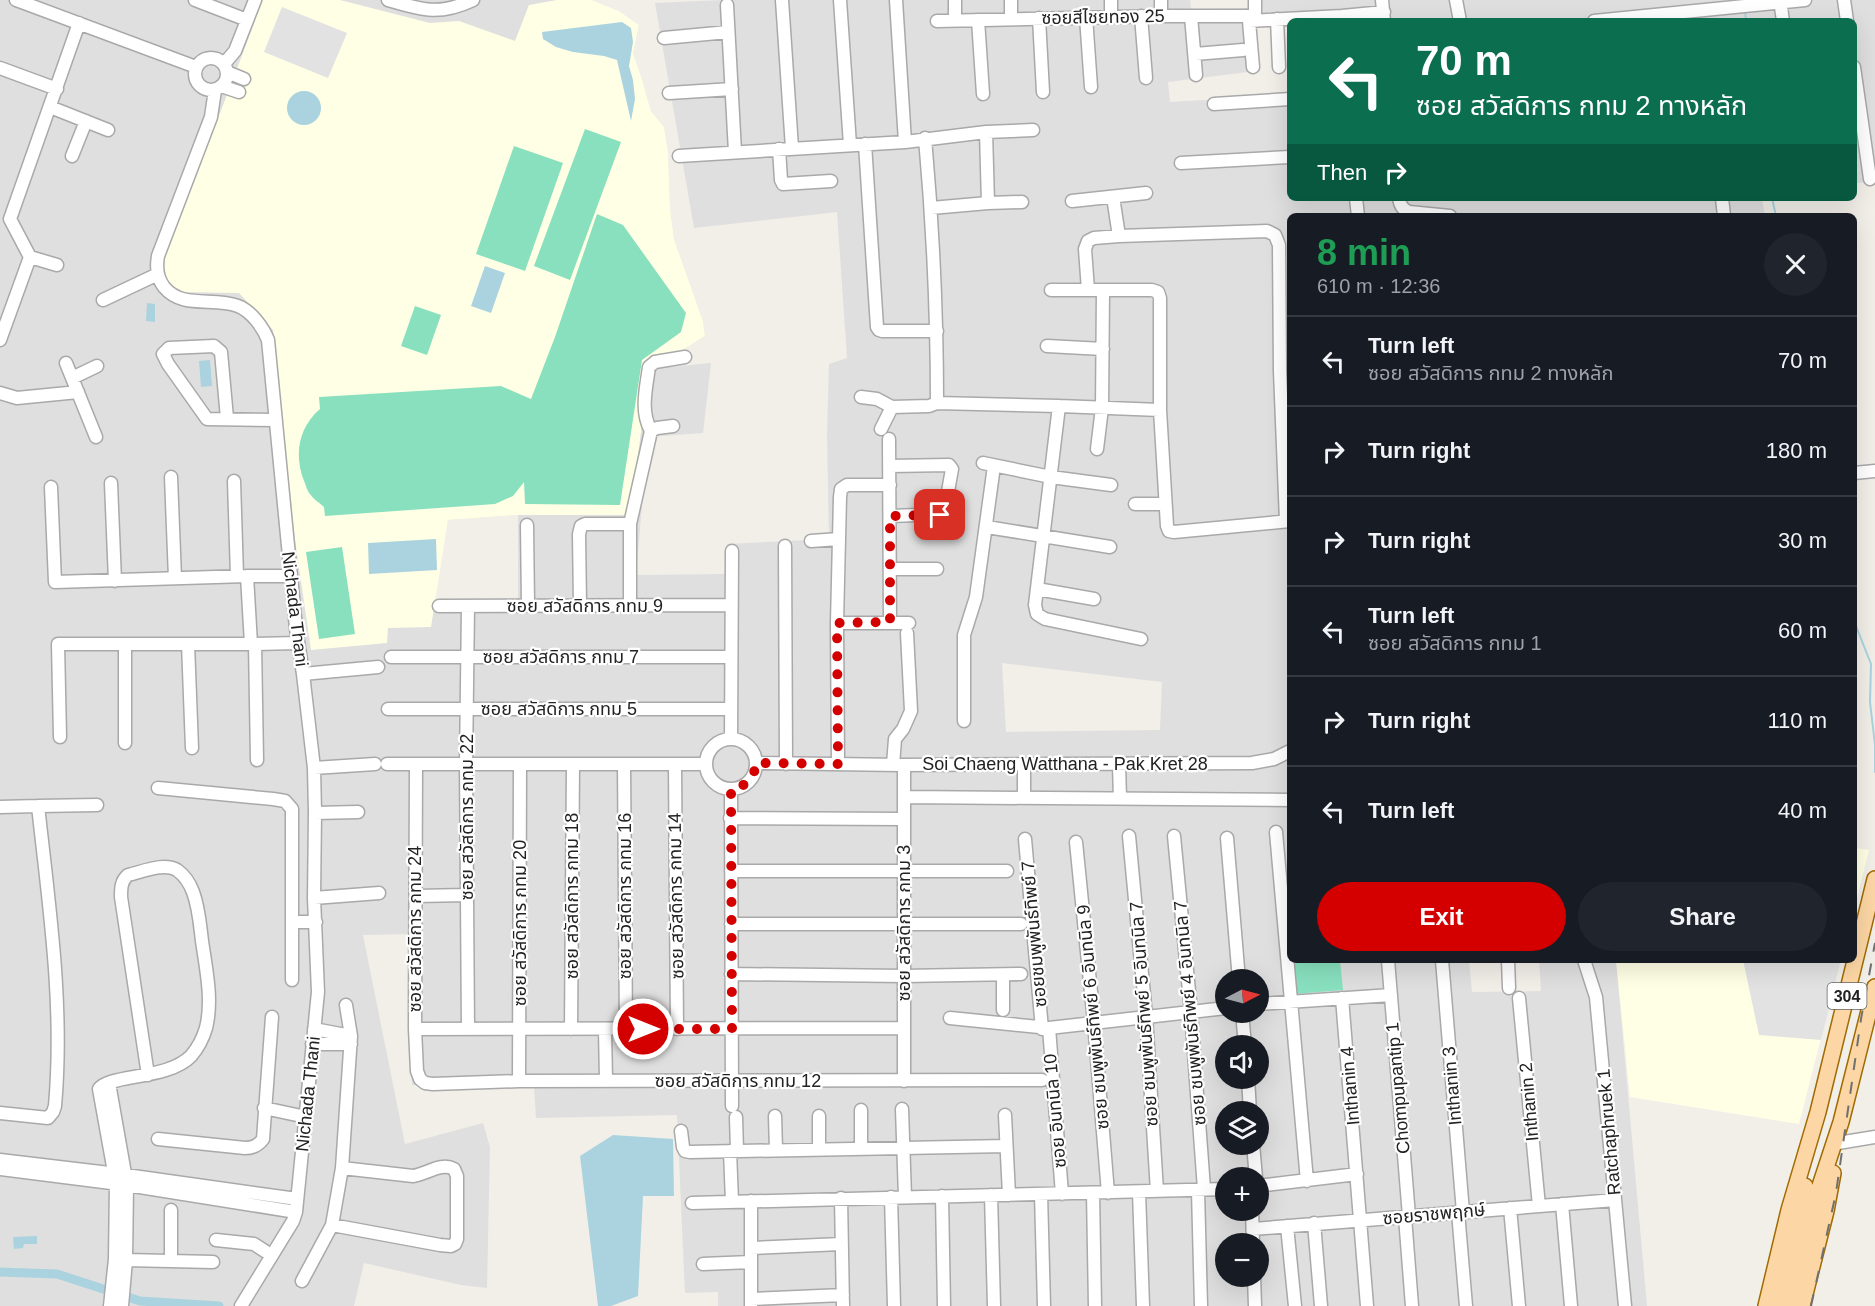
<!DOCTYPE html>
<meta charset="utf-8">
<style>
body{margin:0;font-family:Arial,"Noto Sans Thai",sans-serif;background:#20242c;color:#f1f3f6;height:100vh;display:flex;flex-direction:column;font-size:22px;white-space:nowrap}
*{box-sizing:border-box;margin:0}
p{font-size:20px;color:#9ea1a6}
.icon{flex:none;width:33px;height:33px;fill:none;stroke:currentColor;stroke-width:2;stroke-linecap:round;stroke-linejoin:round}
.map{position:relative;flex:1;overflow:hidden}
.side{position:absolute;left:1287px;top:213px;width:570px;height:750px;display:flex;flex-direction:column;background:#171b24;border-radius:9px;box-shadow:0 6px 24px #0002}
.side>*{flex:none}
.banner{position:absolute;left:1287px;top:18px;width:570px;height:183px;border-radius:9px;box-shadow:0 6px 24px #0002;background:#0b6e4f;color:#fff;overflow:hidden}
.needle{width:39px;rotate:84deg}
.tools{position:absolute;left:1215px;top:969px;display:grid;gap:12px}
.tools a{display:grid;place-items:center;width:54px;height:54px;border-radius:50%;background:#171b24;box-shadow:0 6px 24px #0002;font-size:30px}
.pin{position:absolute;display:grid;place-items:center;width:51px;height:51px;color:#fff;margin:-26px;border-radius:12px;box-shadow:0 3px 9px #0006}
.me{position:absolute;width:66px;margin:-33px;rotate:90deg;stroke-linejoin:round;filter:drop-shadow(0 0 4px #0008)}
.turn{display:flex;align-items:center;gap:21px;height:126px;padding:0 30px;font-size:27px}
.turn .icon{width:78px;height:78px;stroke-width:2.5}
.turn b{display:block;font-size:42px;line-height:51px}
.then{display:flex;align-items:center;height:57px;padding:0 30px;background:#0003;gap:12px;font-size:22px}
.round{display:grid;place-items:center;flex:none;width:63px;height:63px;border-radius:32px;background:#20242c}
.overview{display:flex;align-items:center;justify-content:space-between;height:102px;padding:0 30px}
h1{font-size:36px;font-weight:800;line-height:45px;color:#1e9e55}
.action{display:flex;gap:12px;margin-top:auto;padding:12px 30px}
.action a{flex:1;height:69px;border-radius:36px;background:#d40000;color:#fff;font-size:24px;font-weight:800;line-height:69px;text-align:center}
.action a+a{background:#20242c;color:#f1f3f6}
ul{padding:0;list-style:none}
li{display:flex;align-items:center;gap:18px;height:90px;padding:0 30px;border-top:2px solid #363941}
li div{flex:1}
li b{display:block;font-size:22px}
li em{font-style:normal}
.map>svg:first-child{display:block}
</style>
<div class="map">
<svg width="1875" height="1306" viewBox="0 0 1875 1306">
<rect width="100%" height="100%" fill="#f2efe9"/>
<path fill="#e0dfdf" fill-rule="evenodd" d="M0,0h592l27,11 20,14 -6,29 8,22 10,35 13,16 4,24 2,57 4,31 29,82 2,15 -54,33 60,-6 -8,70 -55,4 -12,138 90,-1 1,-30 102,-5 -2,-105 2,-70 18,-6 -10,-146 -143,16 -39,-225 67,-3h468l1,9 60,-1 5,63 -88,11 2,20 120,-7v103h472l3,18h-475v744h179l3,32 69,-1 -2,-31h77l31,346h-929v-14l-33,1 -8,-178 -141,3 -2,-32 -122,-1 -1,-151 -48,1 42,209 78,-21 7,24 -3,141 -26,-3 -97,-22 -10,43h-354zM518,515v84l-84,3 14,-82zM1002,663l160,19 -2,48 -154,2zM1226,980h32v32h-32zM1226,1046h32v32h-32zM1226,1112h32v32h-32zM1226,1178h32v32h-32zM1226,1244h32v32h-32z
M1262,0h613v182l-21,1v-162h-476l-1,-12 -114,14z"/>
<path fill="#ffffe5" d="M263,0h77l90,23 29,-2 56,20 14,-36 28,-5h35l27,11 20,14 -6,29 8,22 10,35 13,16 4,24 2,57 4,31 29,82 2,15 -56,35 -19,144h-112l-70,5 -17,107 -43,1 -1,15 -76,7 -16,-110 -22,-210 -34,-37 -58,-1 -10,-4 -6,-11 -2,-14z
M1854,848l15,2 -15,59z
M1616,960h225l-42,164 -169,-27z"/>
<path fill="#88e0be" d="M585,129l36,13 -51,138 -36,-14z
M514,146l49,17 -38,108 -49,-17z
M597,214l26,11 63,88 -5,19 -39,28 -22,145 -95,-1 -1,-22 -11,14 -18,8 -170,12 -1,-9c-4,-4 -11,-8 -14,-13 -3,-3 -4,-9 -6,-13 -10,-26 -6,-53 16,-72l-1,-12 182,-11 30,13 24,-62z
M415,306l26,9 -14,40 -26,-9z
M342,547l13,87 -36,5 -13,-87z
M1292,960h48l3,30 -48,4z"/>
<path fill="#e2e2e2" d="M282,7l65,26 -19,45 -64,-26z
M1743,960h98l-20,80 -62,-5z"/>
<path fill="#aad3df" d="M622,22l9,6 2,14 -4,24 4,14 2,19 -4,22 -14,-61 -13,-4 -31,-4 -17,-5 -13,-8 -1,-7z
M287 108a17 17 0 1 1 34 0a17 17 0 1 1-34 0Z
M485,266l20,7 -14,40 -20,-7z
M147,303l8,1v18l-9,-1z
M210,360l2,26 -11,1 -2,-26z
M436,539l1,31 -68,4 -1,-31z
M613,1135l60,4 1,57h-31l-5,100 -27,10h-13l-18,-150z
M37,1236v8h-13l-1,4 -9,1 -1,-12z"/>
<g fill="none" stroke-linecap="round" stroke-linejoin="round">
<path stroke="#aad3df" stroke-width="2" d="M1745,9l1,12
M1772,198l4,18
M1854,621l17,43 -1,38 5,43v27"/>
<path stroke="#aad3df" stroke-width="9" d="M0,1272l57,2 83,27 79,5"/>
<defs>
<path id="minor" d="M16,0l180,67
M195,0l52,20
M388,0c34,10 51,16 85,0
M782,0l10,148
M840,0l10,145
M896,0l9,142
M955,0v20
M1011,0v19
M1111,0v17
M1161,0v16
M1382,0l2,21
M1456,0l4,21
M1780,0l3,21
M1844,0l3,21
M727,5l8,147
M1141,16l5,62
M1191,16l5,59
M1086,17l5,70
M1039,18l4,74
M1277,19l2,48
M978,20l5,74
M937,21l224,-5h90l4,-3v-13
M1594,21l211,-21
M664,38l64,-6
M1195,54l48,-4
M195 74a16 16 0 1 1 32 0a16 16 0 1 1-32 0Z
M224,64l11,-13 20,-51
M1253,67l-4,-46 93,-5 42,-4
M1854,67l16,112
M0,68l57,21
M227,72l17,7
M221,86l18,6
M215,90l-4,27 -53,139c-2,11 -1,22 6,31 19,23 50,9 74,19 13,5 25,21 30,34l28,288 7,46 11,94 1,45 -1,85 4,94 -22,220 -3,9 -52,85
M669,93l63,-4
M1214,104l76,-5
M50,107l58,23
M925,138c8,89 12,177 12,265
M865,144l12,183 2,3 3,1h55
M779,149l2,31 2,4 48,-3
M72,156l14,-35
M679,156l226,-14 81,-10 47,-2
M1181,163l109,-6
M1113,197l6,39
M1356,198l2,18
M1399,198c1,7 3,11 10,14l41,4
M1722,198l2,18
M1072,201l74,-8
M988,203l34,-1
M931,208l57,-5 -2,-71
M30,257l27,8
M1051,290h101l6,2 2,6v112l7,116 2,5 5,1 116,-11
M1088,290l-3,-41 3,-8 6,-3 25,-2 148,-5 8,4 4,10 1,126 6,150
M103,300l55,-26
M0,340l30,-83 -20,-38 69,-196
M1047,346l56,3
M66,363l30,74
M72,378l25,-12
M0,393l17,5 61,-6
M861,397l16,2 15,8 37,-1 8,-3 122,3 101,4
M1059,406l-24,199 2,9 8,5 96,20
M227,418l-6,-66 -7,-6 -45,2 -6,6 5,10 39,55 69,1
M881,429l11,-22
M651,431c-11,-20 -5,-42 -2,-64l6,-5 30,-5
M889,439l1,184
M1097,449l5,-41 1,-118
M983,463l68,14 60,8
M889,466l60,-1 3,4 -8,45 -54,2
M1854,473l21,-2
M171,477l4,101
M234,481l3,95
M111,483l4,98
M51,487l4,95 192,-6h43
M1135,504h30
M527,525l1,80
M987,527l123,20
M811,541l28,-2
M785,546l1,218
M890,569h47
M247,576l4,68
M1037,589l57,10
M580,605l-1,-71 2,-8 4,-2h45
M439,606l292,-1
M468,606l-2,158 2,265
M630,606v-82l21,-93 6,-3 16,-2
M837,623h72
M125,644v99
M188,644l4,104
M255,644l2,116
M391,657h340
M303,674l75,-7
M388,709h342
M964,721v-86l12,-38 18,-131
M60,737l-2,-93h197l43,-1
M731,738l1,-187
M706 764a25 25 0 1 1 50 0a25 25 0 1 1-50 0Z
M756,763l145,2 351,-2 22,-4 16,-8
M387,764h319
M416,764l-1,265 2,42 3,8 5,4 8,1 86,-3 523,-1
M624,764l2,265
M675,764l2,265
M838,764l-1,-141 3,-126 1,-8 6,-4h43
M1119,764l1,35
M893,765l2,-26 8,-10 8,-18 -4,-78
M904,765v316
M314,768l61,-4
M158,788l115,11 12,2 7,8v171
M731,789l1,317
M904,797l386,3
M1024,798v-34
M0,807l38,-1
M315,813l43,-1
M730,818l174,1
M1276,832l31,349
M1129,836l17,180 11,175
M1174,836l17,176 13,177
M1227,838l12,142
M1025,839l17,190
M1076,842l18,180 14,171
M731,871h276
M416,896l51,-1
M314,898l65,-5
M292,922h24
M731,924h290
M1388,960l21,256
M1442,960l21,252
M1508,960l1,28
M1584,960l12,37 29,309
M731,974l173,2 117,-2
M1342,998l25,308
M1519,998l20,208
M1258,1004l133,-9
M1003,1010v-35
M1242,1012l3,34
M950,1018l99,10 177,-20
M1049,1028l13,166
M314,1029l37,7
M415,1029l489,-1
M571,1029l2,-265
M605,1029l1,52
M312,1044h39
M1248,1078l2,34
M519,1081l1,-317
M109,1083l18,102 -1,75 -4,46
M264,1108l42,9
M902,1109l3,88
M861,1110v39
M0,1113l48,5 5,-6 2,-6c9,-101 -6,-200 -17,-300l59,-1
M1005,1115l4,80
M775,1116l1,34
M736,1117l1,34
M681,1131l2,16 2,4 5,1 316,-6
M158,1139l87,9c8,0 13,-2 18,-9l9,-122
M1838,1143l37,-6
M1253,1144l3,34
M819,1150v-34
M730,1151l2,51
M0,1160l126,15 171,24
M0,1169l127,16 169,27
M1258,1186l99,-12
M1198,1190l3,116
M1139,1192l4,114
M1093,1193l2,113
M1041,1194l3,112
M991,1195l3,111
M942,1196l2,110
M891,1197l3,109
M841,1198l2,108
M751,1201v105
M692,1203l534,-14
M1562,1204l9,102
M1510,1208l9,98
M1252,1210l1,34
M1458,1212l8,94
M1405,1217l7,89
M1314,1223l7,83
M332,1225l108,20 11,1 4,-2 2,-5v-63l-3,-7c-13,-7 -27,5 -41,7l-71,-8
M1287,1226l8,80
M1253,1229l362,-29
M216,1240l38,4 17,11
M751,1248l90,-4
M126,1260l87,2
M171,1261v-51
M703,1264l48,-2
M1254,1276l1,30
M302,1281l30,-56 10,-57 9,-132 -5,-31
M751,1299l92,-4
M110,1306l5,-47 1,-76 -17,-94c10,-15 69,-9 92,-33 7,-8 12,-18 15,-28 7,-28 0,-59 -4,-87 -2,-16 -3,-33 -9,-49 -3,-8 -9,-17 -16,-22 -13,-8 -35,2 -49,5 -7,6 -7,13 -7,22l27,178"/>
<path id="major" d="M1766,1306l23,-96 29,-98 57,-233
M1778,1306l27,-120
M1790,1306l21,-93 30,-91 34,-135
M1802,1306l24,-95 7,-38"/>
</defs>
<use href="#minor" stroke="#a9a9a9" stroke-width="15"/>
<use href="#major" stroke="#a06b00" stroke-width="18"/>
<use href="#minor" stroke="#fff" stroke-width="12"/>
<use href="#major" stroke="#fcd6a4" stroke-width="15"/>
<path stroke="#707070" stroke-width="2" stroke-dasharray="12 12" stroke-linecap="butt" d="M1811,1306l25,-113 25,-174 14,-76"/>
</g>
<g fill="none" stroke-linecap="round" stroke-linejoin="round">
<path stroke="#d40000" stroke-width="10" stroke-dasharray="0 18" d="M643,1029h89l-1,-240c16,-3 23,-10 25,-26l82,1 -1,-141 53,-1v-106l50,-1"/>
</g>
<g text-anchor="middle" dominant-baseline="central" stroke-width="4.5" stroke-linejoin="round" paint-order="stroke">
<rect fill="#fff" stroke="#646464" stroke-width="1.5" x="1827.5" y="983" width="39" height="26" rx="4.5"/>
<g font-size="16" font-weight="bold" fill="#222">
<text x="1847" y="996">304</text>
</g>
<g font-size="18" fill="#222" stroke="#fff">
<text transform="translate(1103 17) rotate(-1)">ซอยสีไชยทอง 25</text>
<text x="585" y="606">ซอย สวัสดิการ กทม 9</text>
<text transform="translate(295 609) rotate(83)">Nichada Thani</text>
<text x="561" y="657">ซอย สวัสดิการ กทม 7</text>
<text x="559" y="709">ซอย สวัสดิการ กทม 5</text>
<text x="1065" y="764">Soi Chaeng Watthana - Pak Kret 28</text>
<text transform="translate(467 817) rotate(-90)">ซอย สวัสดิการ กทม 22</text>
<text transform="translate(572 896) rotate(-90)">ซอย สวัสดิการ กทม 18</text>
<text transform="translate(625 896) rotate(-90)">ซอย สวัสดิการ กทม 16</text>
<text transform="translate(676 896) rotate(-91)">ซอย สวัสดิการ กทม 14</text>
<text transform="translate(520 923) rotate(-90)">ซอย สวัสดิการ กทม 20</text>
<text transform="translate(904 923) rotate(-90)">ซอย สวัสดิการ กทม 3</text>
<text transform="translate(415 929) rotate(-90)">ซอย สวัสดิการ กทม 24</text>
<text transform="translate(1034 934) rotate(-95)">ซอยชมพูพันธ์ทิพย์ 7</text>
<text transform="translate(1190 1013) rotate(-95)">ซอย ชมพูพันธ์ทิพย์ 4 อินทนิล 7</text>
<text transform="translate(1144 1014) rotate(-94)">ซอย ชมพูพันธ์ทิพย์ 5 อินทนิล 7</text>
<text transform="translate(1093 1017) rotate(-95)">ซอย ชมพูพันธ์ทิพย์ 6 อินทนิล 9</text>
<text x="738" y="1081">ซอย สวัสดิการ กทม 12</text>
<text transform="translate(1350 1086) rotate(-95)">Inthanin 4</text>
<text transform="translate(1452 1086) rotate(-95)">Inthanin 3</text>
<text transform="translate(1398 1088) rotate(-95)">Chompupantip 1</text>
<text transform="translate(308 1094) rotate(-84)">Nichada Thani</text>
<text transform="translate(1529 1102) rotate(-95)">Inthanin 2</text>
<text transform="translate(1055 1111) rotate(-95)">ซอย อินทนิล 10</text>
<text transform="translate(1609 1132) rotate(-95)">Ratchaphruek 1</text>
<text transform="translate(1434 1214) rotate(-5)">ซอยราชพฤกษ์</text>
</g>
</g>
</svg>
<div class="tools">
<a><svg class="needle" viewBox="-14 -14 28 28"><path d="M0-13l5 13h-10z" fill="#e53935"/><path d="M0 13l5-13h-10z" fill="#9ea1a6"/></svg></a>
<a><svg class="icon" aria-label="sound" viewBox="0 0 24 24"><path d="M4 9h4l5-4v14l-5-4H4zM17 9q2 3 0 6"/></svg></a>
<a><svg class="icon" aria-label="layers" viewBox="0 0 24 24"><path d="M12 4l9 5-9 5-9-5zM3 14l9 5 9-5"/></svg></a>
<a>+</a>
<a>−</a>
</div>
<div class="pin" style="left:940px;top:515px;background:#d93025"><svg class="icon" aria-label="arrive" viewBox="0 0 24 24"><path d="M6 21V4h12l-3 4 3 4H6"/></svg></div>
<svg class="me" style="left:643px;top:1029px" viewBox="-20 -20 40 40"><circle r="17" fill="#d40000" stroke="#fff" stroke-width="3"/><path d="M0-11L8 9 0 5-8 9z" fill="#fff"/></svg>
<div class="banner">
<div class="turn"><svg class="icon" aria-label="left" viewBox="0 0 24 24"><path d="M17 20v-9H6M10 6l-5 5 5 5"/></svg><div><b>70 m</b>ซอย สวัสดิการ กทม 2 ทางหลัก</div></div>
<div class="then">Then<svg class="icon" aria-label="right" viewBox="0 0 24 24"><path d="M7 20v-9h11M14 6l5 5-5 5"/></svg></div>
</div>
<section class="side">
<div class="overview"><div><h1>8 min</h1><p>610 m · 12:36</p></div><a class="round"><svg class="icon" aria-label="close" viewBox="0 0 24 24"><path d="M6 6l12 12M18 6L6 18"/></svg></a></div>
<ul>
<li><svg class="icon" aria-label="left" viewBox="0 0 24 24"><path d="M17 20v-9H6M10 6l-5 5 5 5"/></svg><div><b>Turn left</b><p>ซอย สวัสดิการ กทม 2 ทางหลัก</p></div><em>70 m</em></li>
<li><svg class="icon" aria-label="right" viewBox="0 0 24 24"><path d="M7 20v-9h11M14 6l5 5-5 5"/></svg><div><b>Turn right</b></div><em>180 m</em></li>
<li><svg class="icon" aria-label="right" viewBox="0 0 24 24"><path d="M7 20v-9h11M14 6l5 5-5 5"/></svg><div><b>Turn right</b></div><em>30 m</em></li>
<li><svg class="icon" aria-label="left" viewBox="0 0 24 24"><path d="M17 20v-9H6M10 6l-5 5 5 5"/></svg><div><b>Turn left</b><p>ซอย สวัสดิการ กทม 1</p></div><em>60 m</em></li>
<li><svg class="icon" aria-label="right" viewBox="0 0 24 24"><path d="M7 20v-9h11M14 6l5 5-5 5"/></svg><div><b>Turn right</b></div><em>110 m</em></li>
<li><svg class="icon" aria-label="left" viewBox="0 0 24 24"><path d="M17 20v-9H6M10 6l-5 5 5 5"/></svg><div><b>Turn left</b></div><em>40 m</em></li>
</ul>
<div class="action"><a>Exit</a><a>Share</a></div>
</section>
</div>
